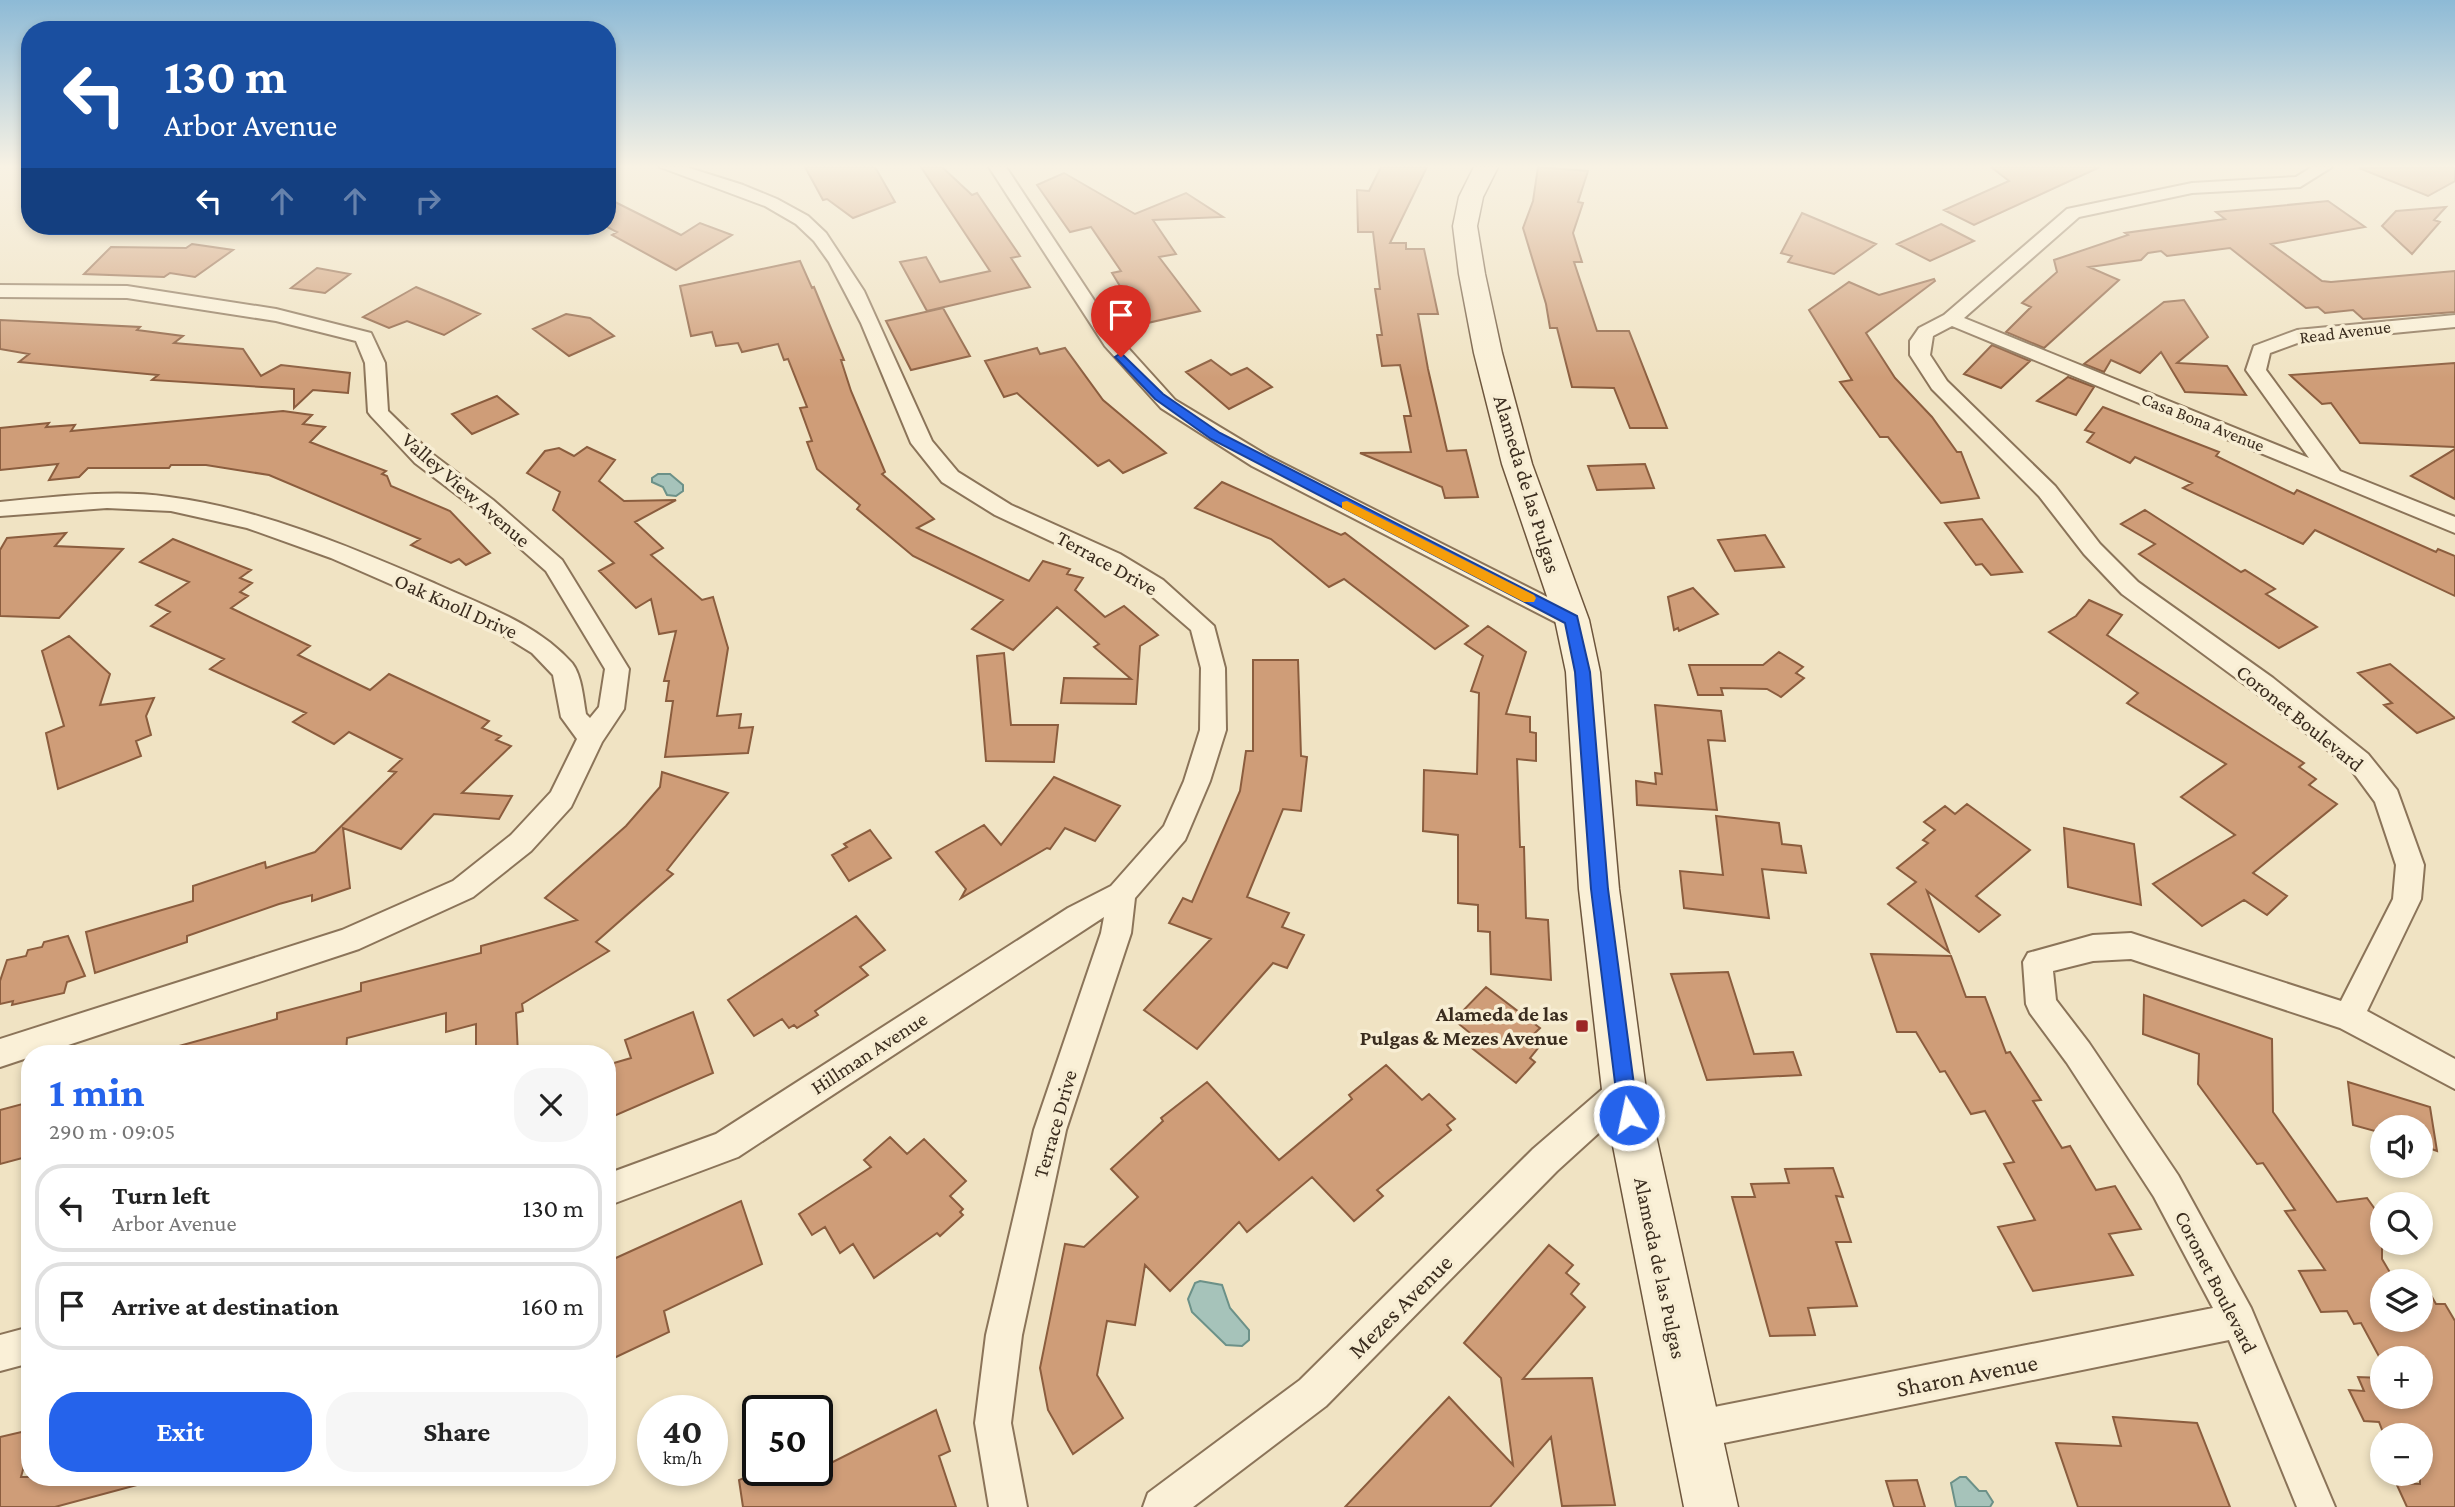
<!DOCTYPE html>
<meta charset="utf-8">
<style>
body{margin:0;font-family:"Crimson Pro",serif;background:#f6f6f6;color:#222;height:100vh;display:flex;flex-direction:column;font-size:26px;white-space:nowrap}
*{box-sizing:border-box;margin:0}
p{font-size:23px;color:#767676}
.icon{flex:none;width:38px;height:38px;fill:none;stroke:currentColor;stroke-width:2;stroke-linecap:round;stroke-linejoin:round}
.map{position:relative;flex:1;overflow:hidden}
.sheet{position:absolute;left:21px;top:1045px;width:595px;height:441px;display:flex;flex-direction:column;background:#fff;border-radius:28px;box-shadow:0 4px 10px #0003}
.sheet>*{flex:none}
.top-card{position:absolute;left:21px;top:21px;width:595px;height:214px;border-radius:28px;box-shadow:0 4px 10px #0003;background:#1a4fa0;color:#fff;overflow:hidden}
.buttons{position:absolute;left:2370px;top:1115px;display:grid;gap:14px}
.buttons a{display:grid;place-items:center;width:63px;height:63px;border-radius:50%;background:#fff;box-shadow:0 4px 10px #0003;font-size:35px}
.speed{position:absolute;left:637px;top:1395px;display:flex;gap:14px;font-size:35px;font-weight:700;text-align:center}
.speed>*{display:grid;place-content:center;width:91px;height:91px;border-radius:50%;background:#fff;box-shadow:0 4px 10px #0003;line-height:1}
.speed small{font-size:18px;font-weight:400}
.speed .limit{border:4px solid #111;border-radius:10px;background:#fff;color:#111}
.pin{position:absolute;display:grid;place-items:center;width:60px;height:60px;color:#fff;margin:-72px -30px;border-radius:50% 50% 50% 0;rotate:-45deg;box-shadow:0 0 7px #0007}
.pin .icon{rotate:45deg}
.me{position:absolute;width:77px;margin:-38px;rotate:350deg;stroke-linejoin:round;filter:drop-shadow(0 0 5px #0008)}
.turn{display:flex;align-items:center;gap:24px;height:147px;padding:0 28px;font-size:32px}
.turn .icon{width:91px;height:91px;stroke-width:2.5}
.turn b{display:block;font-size:49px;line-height:60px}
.lanes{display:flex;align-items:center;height:66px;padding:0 28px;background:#0003;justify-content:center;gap:35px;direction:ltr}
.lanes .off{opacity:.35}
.round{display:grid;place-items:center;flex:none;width:74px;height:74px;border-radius:28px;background:#f6f6f6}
.overview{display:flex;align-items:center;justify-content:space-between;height:119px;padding:0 28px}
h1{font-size:42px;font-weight:700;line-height:52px;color:#2563eb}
.cta{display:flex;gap:14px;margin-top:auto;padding:14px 28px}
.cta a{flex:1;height:80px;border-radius:28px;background:#2563eb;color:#fff;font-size:28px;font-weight:700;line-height:80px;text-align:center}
.cta a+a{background:#f6f6f6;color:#222}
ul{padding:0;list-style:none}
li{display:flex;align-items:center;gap:21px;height:88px;margin:0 14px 10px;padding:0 14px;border:4px solid #e0e0e0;border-radius:28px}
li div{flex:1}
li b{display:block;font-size:26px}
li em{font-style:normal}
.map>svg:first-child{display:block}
</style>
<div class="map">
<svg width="2455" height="1507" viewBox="0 0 2455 1507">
<rect width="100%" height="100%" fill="#f0e3c3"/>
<path fill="#a6c3ba" stroke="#6c9188" stroke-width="2" d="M658,474h12l13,11v6l-7,5 -9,-1 -4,-8 -11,-5v-4z
M1200,1281l22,4 8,23 19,22v10l-7,6 -16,-1 -34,-33 -4,-13 7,-16z
M1960,1477h6l13,14h7l7,11 -3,5h-34l-5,-24z"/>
<path fill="#cf9d78" stroke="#8b5d3e" stroke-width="2" d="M805,167h70l20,35 -42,16 -26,-19 -4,1z
M921,167h21l30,28 5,-2 43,63 -9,2 19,29 -103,24 -27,-49 26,-5 14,25 50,-11z
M1381,167h46l-37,76h16v6h18l14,65h-20l10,55 19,82 19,-1 12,47 -33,1 -3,-11 -82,-34 51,-1 -7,-36h7l-11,-51 -18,1 -5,-31h5l-7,-46h5l-7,-57h-15l-1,-42 12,1z
M1538,167l50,4 -10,31 5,1 -10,30 9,29h-8l23,69h32l38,97h-37l-16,-40 -42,-1 -15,-59h-7l-4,-24 -23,-76 10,-27z
M1991,167h109l-126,58 -30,-15 65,-29z
M2455,167v14l-27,15 -69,-28z
M1064,173l71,41 51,-21 37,24 -70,3 23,34 -17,3 41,54 -57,13 -31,-51 9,-2 -30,-44 -21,5 -33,-47z
M607,198l74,37 19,-12 32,12 -56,35 -64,-35 5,-3 -10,-5z
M2328,201l37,26 -94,17 51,37 9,1 124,-11v41l-92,7 -10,-9 -28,3 -7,-6 -12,1 -76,-60 -63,8 -6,-5 -13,2 -7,7 -52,7 30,13 -75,68 -38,-16 25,-25 -9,-4 35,-31 -3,-12 74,-25 -3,-2 100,-14 -9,-7z
M2446,207l-12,13 6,2 -28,32 -30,-28 14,-15z
M1802,213l74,31 -42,30 -46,-12 4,-6 -11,-3z
M1941,224l33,17 -44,20 -33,-17z
M192,244l41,6 -38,27 -25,-4 -6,4 -80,-3 27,-27 75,1z
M800,261l12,27 2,-1 30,73h-3l10,31 34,81 -3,2 52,45 -17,9 112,53 14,-20 27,8 -3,5 16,4 -8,12 30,27 19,-11 34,29 -18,11 -4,58 -75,-1 3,-25 67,1 -37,-32 5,-3 -42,-37 -44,43 -41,-21 31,-29 -90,-44 -56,-47 3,-4 -43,-36 -10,-27 5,-1 -12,-33 7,-1 -19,-48 -4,1 -6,-16 -36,8 -4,-9 -22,3 -4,-14 -21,4 -11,-50z
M317,268l33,6 -25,19 -34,-5z
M1934,279l1,2 -69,52 29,45 37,39 25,35h4l18,46 -38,5 -53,-66h-8l-40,-55 12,-2 -43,-70 40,-28 30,13z
M416,287l34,14 30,13 -36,21 -37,-14 -18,7 -26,-11z
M2184,300l24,37 -31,26 50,3 19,29 -61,-3 -24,-40 -21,21 -29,-13 -7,12 -20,-8 80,-62z
M943,308l27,48 -59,14 -25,-49z
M566,314l24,4 24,18 -45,20 -36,-27z
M0,320l140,7 -3,3 46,6 -9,7 69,6 18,27 20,-11 69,8 -2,20 -35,-3 -19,18v-19l-142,-9 6,-5 -139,-13 10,-8 -29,-5z
M1992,345l38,16 -29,27 -37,-14z
M1037,348l3,6 25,-6 38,52 63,53 -43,20 -14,-13 -11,6 -81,-73 -13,4 -19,-36z
M1211,360l20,15 16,-7 25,19 -43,22 -43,-37z
M2455,363v84l-95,-4 -29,-40 -9,1 -32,-29z
M2068,377l26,10 -18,28 -39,-14z
M497,396l21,18 -46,20 -20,-20z
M2103,407l116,45 -3,4 78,38 3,-4 139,62 2,-3 17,7v40l-140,-66 -12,14 -120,-56 9,-5 -57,-26 -5,6 -43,-21 7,-9 -9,-3z
M283,411l29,4 -9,9 22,3 -15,15 76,29 -4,3 5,2 4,10 59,25 40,42 -24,12 -7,-6 -8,4 -40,-18 9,-6 -151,-64 -63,-10h-35l-2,3h-81l-9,9 -30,3 9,-16 -58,6v-42l49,-5 -3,4 29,-2 -4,6z
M587,447l28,13 -16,21 25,20 52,-1 -41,22 28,26 -12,7 51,45 11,-3 15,51 -11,68 24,-2 -2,14 14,-1 -5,26 -83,4 8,-56h-7l3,-20h-5l12,-50 -17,3 -8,-35 -15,9 -37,-37 15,-8 -61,-53 7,-18 -33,-19 18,-22 14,-3 15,8z
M2455,449v50l-44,-23z
M1645,464l9,24 -57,2 -9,-24z
M1222,482l119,53 4,-2 123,93 -33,23 -91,-70 -15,8 -58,-48 -76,-31z
M2145,510l96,62 4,-2 30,19 -9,5 51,33 -38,21 -140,-94 16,-10 -34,-20z
M1982,519l40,53 -31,3 -9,-11 -6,1 -31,-42z
M66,533l-11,13 68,3 -64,69 -59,-2v-66l7,-12z
M1765,535l19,32 -49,4 -17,-31z
M173,539l78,31 -11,8 12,5 -12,9 8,4 -17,12 79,38 -12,9 72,35 19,-16 100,47 -7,7 19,8 -5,4 15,6 -49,47 50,3 -13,23 -65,-5 -33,35 -58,-21 7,60 -38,13v-6l-33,9 -92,32v6l-92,31 -9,-41 107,-31v-15l72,-24 1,6 49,-16 81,-80 -7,-1 13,-12 -53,-27 -15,12 -41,-22 13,-9 -96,-44 14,-10 -73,-33 19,-14 -14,-7 33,-23 -49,-20z
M1693,588l25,26 -39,17 -1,-3 -4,2 -6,-33z
M2089,600l33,15 -15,20 197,128 -5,4 17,12 -7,6 28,19 -84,69 34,23 -20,19 -23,-15 -42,26 -49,-42 82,-49 -54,-38 45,-33 -99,-61 11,-10 -89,-61 27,-16z
M1488,626l38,26 -20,62 24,3v15l6,1v28l-19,-2 3,88h4l2,71 22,2 3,60 -60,-6 -1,-42 -12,-1v-26l-20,-2v-68l-35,-4 1,-61 53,4 2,-81 -8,-2 12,-35 -18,-12z
M69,636l41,38 -10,31 54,-7 -8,18 5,19 -15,6 5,15 -83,33 -12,-56 18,-7 -22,-75z
M1779,652l24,15 -7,6 8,5 -23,19 -14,-8 -46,-1 2,7h-25l-9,-30h74z
M1004,653l7,72h47l-4,37 -68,-1 -9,-105z
M1253,660h45l3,96 6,1 -6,54 -18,-2 -36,88 42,16 -7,14 22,8 -17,33 -14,-5 -76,86 -53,-39 67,-71 -42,-16 14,-25 9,4 48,-111 6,-40h7z
M2390,664l65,54 -38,15 -33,-28 8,-2 -34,-30z
M1655,705l66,6 4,30 -17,-1 9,70 -80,-5 -1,-24 20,3 -1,-11 7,1z
M662,772l66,21 -61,77 6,4 -77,68 13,9 -87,53 1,7 -7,2 2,41h-42v-30l-30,8v-19l-99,25 -1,16h-166l-1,-8 98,-27v-6l84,-22v-8l120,-30v-7l96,-26 -32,-22 81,-72 34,-39z
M1054,777l66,29 -25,35 -30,-13 -15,21 -3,-1 -86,50 5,-9 -30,-37 48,-27 17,20z
M1967,804l63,46 -54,46 24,19 -21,17 -52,-41 22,61 -61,-48 28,-22 -19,-14 31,-25 -5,-3 12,-10 -11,-8 21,-16 10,8z
M1716,816l63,7 3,21 19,2 5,27 -44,-4 7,49 -85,-10 -4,-37 43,4z
M2064,828l70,16 7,61 -73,-18z
M870,830l21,28 -42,23 -17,-26 15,-8 -3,-3z
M856,916l29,34 -25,17 8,8 -53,36 3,4 -21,13 -3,-3 -5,3 -7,-9 -28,17 -26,-36z
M68,936l17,40 -18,6 -3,11 -52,12 1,-4 -13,3v-23l7,-21 19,-4 2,-6 14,-3 2,-5z
M1871,954l80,2 15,41h19l21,56 4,-1 31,48 -8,1 29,47 8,-2 26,44 19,-4 26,43 -32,5 24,41 -100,16 -35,-64 37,-7 -31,-56 10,-2 -29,-51 -14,3 -26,-43 -5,1 -24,-40h-19z
M1728,972l26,82 39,-2 8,23 -94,5 -36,-106z
M1486,987l54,41 -11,11 10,8 -9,11 5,4 -19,21 -53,-42 7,-8 -16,-13z
M2144,995l128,44 1,73 64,90 30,-4 15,21v40l13,22h-13v39h38v-30h8l8,14h9l10,17v186h-48l-11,-24 24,1v-49h-36l-5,-13 -15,-1 -15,-31 15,1 -6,-14 24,1v18h38v-38h-38v4l-21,-39 -7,1 -7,-13 -26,1 -22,-41 26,-1 -40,-59 10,-1 -32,-47 -6,1 -59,-80 1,-30 -56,-20z
M693,1012l20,61 -106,46v-54l24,-7 -6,-18z
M1386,1065l36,35 7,-6 26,25 -8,6 4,5 -74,60 6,6 -29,25 -42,-44 -65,55 -8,-10 -69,69 -25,-26 -10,60 -28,-4 -10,54 26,43 -50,36 -25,-44 -8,-42 25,-124 19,3 54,-50 -27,-28 52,-48 -2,-3 46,-36 72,78 73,-61 -3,-4z
M2348,1082l82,25 7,44 -17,-6v-18h-38v6l-29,-8z
M30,1102v54l-30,8v-54z
M890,1137l17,17 17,-15 42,42 -16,15 13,13 -3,3 3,3 -23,21 -3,-3 -63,45 -21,-34 -13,9 -15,-26 -13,8 -13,-21 72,-47 -7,-7z
M1833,1168l10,29 -7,-1 15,46h-15l21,64 -49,2 7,27 -45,1 -38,-139h23l-4,-13 38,-1 -4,-14z
M741,1201l21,63 -98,47 5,21 -55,26 -7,-30v-66z
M1549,1245l24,20 -7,8 13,11 -8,10 14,13 -62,72 69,-1 23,127 -53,1 -11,-69 -61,70h-145l104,-110 64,68 -12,-87 -37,-35z
M936,1410l14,41 -11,5 17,51h-213l-4,-27 24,-10h54z
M2113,1417l84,6 33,84h-152l-22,-64 65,3z
M30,1430v14l-9,33h115l1,8 -82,22h-55v-70z
M1917,1480l8,27h-31l-8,-26z"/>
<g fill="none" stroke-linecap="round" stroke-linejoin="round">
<defs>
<path id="street" d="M660,167h26l57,18 34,14 31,17 18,17 38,58 68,150 26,31 53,33 109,49 43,26 51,46 11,42 1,62 -16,51 -25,59 -50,58 -4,35 -65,197 -44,205 -11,88 16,84h-38l-14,-84 11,-88 48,-205 67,-197 3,-16 -366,240 -131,49v-32l109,-40 352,-226 43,-22 53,-60 20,-45 16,-51 1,-62 -10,-38 -44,-38 -43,-26 -109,-51 -53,-33 -31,-39 -50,-120 -32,-61 -15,-21 -18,-17 -31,-18z
M989,167h17l113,171 56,62 93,56 313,158 3,6 -3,6 -9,2 -9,-2 -311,-160 -91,-58 -56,-62z
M2312,167h20l-32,20 -108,6 -113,24 -115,101 345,140 -63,-88 8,-24 43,-16 158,-15v12l-155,15 -30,11 -4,17 74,101 115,46v16l-503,-207 -19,10 -3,19 17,26 108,105 45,58 38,38 135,96 95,76 29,36 27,75 -3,34 -54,112 88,48v30l-115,-61 -209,-69 -38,2 -40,10 3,29 33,43 89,132 73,133 84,199h-38l-68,-167 -535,109 -13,-6 -6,-13 6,-13 13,-6 519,-103 -59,-111 -87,-134 -37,-50 -4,-9 -3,-42 5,-9 65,-18 38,-2 210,68 52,-102 3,-34 -21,-63 -25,-34 -95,-76 -133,-98 -38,-40 -45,-58 -107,-107 -22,-34v-14l9,-13 25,-13 123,-106 125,-26 104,-6z
M0,285l127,1 149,23 95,24 14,30 3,48 43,42 62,47 69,60 67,109 -5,40 -22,33 -31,65 -40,44 -58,46 -114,52 -318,105h-11v3l-30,10v-28l342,-109 111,-49 58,-46 40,-43 26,-53 -16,-22 -8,-42 -21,-22 -39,-24 -162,-71 -84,-30 -76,-17 -64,-3 -107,8v-14c56,-5 113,-13 169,-5 93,12 181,50 267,87 48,22 100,39 136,79 10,13 11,35 14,51l4,4 9,-11 6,-38 -59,-98 -69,-61 -62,-47 -44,-47 -3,-4 -3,-49 -9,-22 -80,-20 -149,-23 -127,-1z
M1624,1075l11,5 5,10 -5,10 -78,71 -231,235 -133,101h-50l5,-14 152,-113 233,-231 80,-69z
M30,1327v36l-30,8v-36z"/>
<path id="secondary" d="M1474,167h24l-15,30 -6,29 8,48 17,79 30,111 57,156 11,52 19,217 27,201 92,417h-54l-82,-417 -23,-201 -13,-217 -11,-52 -53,-156 -28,-111 -15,-79 -6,-48 6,-29z"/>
</defs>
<use href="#street" stroke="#8b7459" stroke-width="4"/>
<use href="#secondary" stroke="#6d553c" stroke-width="3"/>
<use href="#street" fill="#faf0d7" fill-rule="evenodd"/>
<use href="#secondary" fill="#faf0d7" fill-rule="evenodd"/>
</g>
<linearGradient id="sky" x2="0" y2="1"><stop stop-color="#8dbad6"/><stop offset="0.44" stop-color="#f8f2e4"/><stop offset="1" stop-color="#f8f2e4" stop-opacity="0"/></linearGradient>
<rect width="2455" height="378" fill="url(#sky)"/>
<path fill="#2563eb" stroke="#184099" stroke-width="2" d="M1121,353l42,41 57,39 357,183 13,56 18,217 30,226 -2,6 -7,3 -7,-3 -3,-6 -28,-226 -16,-217 -10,-49 -354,-184 -56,-40 -38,-40 -2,-2z"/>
<path fill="#f59e0b" d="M1347,501l187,94 2,3 -2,4h-10l-182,-94v-6z"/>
<rect fill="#9c2727" stroke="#f7edd3" stroke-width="2.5" x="1575" y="1019" width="14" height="14" rx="3.5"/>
<g text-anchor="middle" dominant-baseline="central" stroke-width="7" stroke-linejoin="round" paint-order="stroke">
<g font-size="18" fill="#3a2c1e" stroke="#f7edd3">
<text transform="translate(2345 332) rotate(-7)">Read Avenue</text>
<text transform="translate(2203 422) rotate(22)">Casa Bona Avenue</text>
</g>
<g font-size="21" fill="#3a2c1e" stroke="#f7edd3">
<text transform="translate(1527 484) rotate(73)">Alameda de las Pulgas</text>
<text transform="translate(466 490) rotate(41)">Valley View Avenue</text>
<text transform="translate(1107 563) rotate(29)">Terrace Drive</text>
<text transform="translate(456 606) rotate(24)">Oak Knoll Drive</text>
<text transform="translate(2300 718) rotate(39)">Coronet Boulevard</text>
<text transform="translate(869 1053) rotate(-33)">Hillman Avenue</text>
<text transform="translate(1055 1124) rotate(-74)">Terrace Drive</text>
<text transform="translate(1660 1268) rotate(78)">Alameda de las Pulgas</text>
<text transform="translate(2216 1282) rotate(63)">Coronet Boulevard</text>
</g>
<g font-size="21" font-weight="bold" fill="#3a2c1e" stroke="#f7edd3" text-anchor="end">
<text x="1568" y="1014">Alameda de las<tspan x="1568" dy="24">Pulgas &amp; Mezes Avenue</tspan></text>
</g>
<g font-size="24" fill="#3a2c1e" stroke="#f7edd3">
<text transform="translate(1400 1306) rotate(-45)">Mezes Avenue</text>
<text transform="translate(1967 1375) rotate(-11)">Sharon Avenue</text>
</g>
</g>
</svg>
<div class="buttons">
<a><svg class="icon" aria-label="sound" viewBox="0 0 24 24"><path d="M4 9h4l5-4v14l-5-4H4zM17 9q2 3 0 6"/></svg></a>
<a><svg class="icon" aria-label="search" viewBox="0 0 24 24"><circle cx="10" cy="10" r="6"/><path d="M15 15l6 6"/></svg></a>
<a><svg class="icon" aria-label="layers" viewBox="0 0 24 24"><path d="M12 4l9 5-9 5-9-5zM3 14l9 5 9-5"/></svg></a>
<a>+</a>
<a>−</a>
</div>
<div class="speed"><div>40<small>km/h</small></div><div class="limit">50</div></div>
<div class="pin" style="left:1121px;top:357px;background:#d93025"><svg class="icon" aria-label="arrive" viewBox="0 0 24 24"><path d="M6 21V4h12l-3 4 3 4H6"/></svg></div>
<svg class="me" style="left:1629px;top:1115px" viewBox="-20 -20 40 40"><circle r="17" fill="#2563eb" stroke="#fff" stroke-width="3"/><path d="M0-11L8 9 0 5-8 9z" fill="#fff"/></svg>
<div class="top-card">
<div class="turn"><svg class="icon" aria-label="left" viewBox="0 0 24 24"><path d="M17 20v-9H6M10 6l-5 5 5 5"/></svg><div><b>130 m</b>Arbor Avenue</div></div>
<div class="lanes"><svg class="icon" aria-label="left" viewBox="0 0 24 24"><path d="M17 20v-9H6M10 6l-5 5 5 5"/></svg><svg class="icon off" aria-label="ahead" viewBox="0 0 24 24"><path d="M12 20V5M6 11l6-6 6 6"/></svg><svg class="icon off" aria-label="ahead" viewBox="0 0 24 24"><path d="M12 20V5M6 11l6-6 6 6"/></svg><svg class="icon off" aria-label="right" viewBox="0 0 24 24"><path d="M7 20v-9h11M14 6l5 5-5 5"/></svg></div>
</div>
<section class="sheet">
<div class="overview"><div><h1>1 min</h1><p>290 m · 09:05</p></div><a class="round"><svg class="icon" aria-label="close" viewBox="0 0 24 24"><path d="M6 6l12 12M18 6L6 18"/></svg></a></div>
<ul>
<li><svg class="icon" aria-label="left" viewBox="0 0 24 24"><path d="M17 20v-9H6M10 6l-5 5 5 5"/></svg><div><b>Turn left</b><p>Arbor Avenue</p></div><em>130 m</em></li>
<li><svg class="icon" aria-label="arrive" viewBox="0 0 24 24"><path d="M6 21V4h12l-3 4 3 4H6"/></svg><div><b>Arrive at destination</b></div><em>160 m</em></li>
</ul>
<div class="cta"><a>Exit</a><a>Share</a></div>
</section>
</div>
